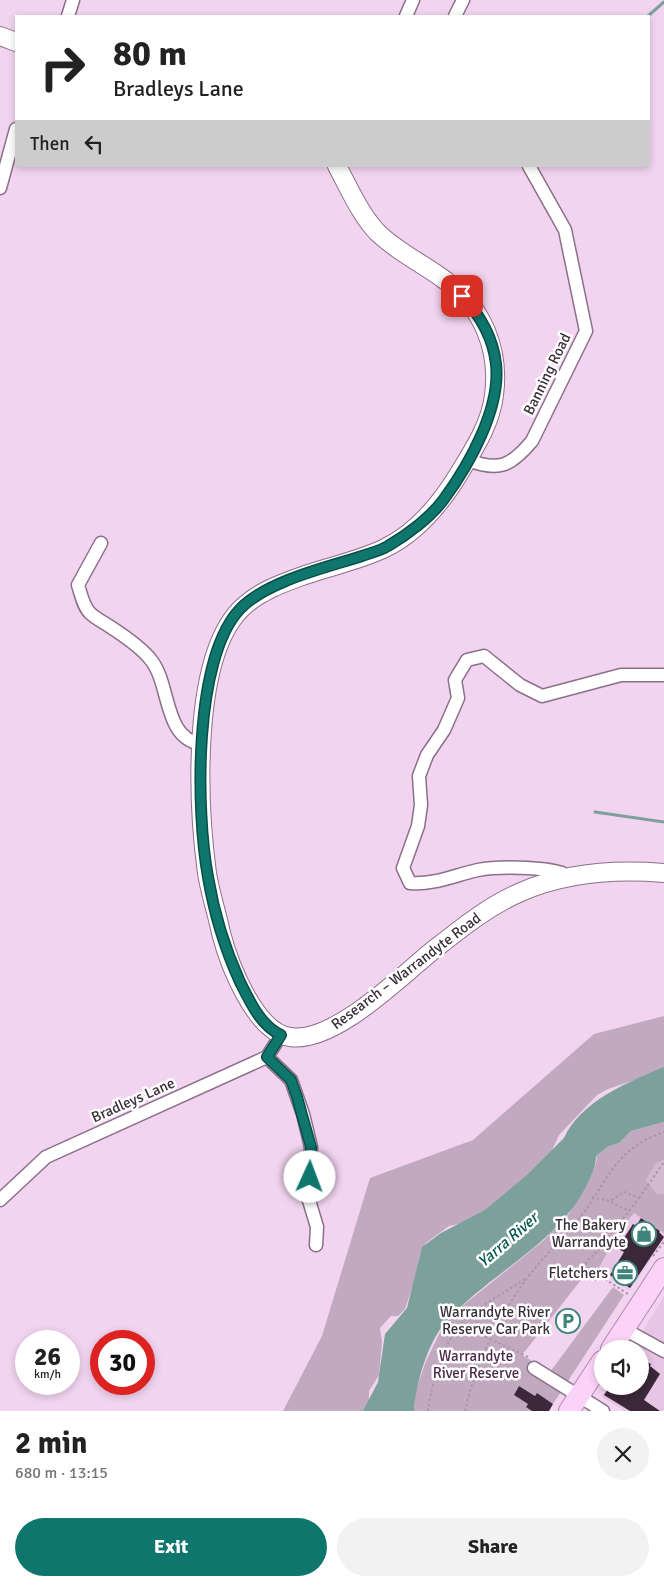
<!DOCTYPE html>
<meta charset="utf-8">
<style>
body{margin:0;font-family:Signika,sans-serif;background:#f2f2f2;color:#222;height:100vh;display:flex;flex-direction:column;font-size:19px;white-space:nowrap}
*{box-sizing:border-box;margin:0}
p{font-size:16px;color:#767676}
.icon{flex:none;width:28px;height:28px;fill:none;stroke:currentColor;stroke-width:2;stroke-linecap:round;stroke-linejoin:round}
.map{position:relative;height:1411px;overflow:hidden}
.panel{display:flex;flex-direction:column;background:#fff;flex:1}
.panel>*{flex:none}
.guide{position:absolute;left:15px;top:15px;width:635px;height:152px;border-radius:0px;box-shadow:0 2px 8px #0003;background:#fff;color:#222;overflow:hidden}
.tools{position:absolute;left:594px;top:1340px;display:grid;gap:10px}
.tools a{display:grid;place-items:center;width:55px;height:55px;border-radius:50%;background:#fff;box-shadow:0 2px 8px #0003;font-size:25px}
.speed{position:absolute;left:15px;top:1330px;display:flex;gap:10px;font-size:25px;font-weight:700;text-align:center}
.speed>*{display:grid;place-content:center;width:65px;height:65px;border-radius:50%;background:#fff;box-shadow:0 2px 8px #0003;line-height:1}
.speed small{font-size:12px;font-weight:400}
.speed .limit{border:8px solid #d22;background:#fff;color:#111}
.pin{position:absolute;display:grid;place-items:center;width:42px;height:42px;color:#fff;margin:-21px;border-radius:10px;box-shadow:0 2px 8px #0006}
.me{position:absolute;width:55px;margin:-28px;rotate:2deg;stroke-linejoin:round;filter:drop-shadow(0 0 4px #0008)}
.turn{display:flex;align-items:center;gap:18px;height:105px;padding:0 15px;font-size:22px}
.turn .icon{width:65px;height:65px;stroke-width:2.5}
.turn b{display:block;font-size:35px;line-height:42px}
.then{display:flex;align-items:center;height:48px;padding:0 15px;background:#0003;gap:10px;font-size:19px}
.round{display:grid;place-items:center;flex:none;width:52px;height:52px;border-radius:26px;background:#f2f2f2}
.headline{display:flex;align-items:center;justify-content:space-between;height:85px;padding:0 15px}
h1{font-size:30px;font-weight:800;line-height:38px}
.primary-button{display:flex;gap:10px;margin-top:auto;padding:10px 15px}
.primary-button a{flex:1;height:58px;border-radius:30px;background:#0f766e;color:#fff;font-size:20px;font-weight:800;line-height:58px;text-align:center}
.primary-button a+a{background:#f2f2f2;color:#222}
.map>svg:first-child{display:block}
</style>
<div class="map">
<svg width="664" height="1411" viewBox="0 0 664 1411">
<rect width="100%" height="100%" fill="#f2d4f0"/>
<path fill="#e7c5e5" d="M634,1213l30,20v7l-35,51 -31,-21 19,-37z
M664,1296v115h-39l-23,-14 7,-11h31v-37h-8z"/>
<path fill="#d1bacf" d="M664,1160v34h-7l-11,-14 10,-18z"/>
<path fill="#c1a9c0" d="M664,1016v54l-56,19 -11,6 -38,40 -12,26 -75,60 -23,5 -23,17 -5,8 -8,34 -8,24 -7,7h-7l-11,12 2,14 -3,33 -10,16v13l-2,7h-84l39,-75 48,-158 103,-38 121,-106z
M664,1122v38l-8,3 -10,17 11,14h7v39l-30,-20 -17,20 -19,37 -10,1 -66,84 28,17 63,-85 11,8 -71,109 -16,-11 -2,3 -16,-10 -5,9 14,9 -2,3 6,4h-118l1,-18 11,-32 18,-37 17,-17 82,-66 26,-27 27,-50 1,-9 12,-9 10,-3 12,-12z"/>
<path fill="#7ba19a" d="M664,1067v55l-33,9 -12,12 -10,3 -12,9c-2,4 -1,7 -2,10 -5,16 -17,38 -28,50 -35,42 -86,67 -122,108 -17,19 -30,63 -31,88h-51l15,-29 7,-48 22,-26 15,-61 19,-14 44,-23 42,-35 37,-37c17,-37 64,-56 100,-71z"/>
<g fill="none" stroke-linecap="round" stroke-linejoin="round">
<path stroke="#7ba19a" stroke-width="3" d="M648,16l16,-14
M595,812l69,10"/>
</g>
<path fill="#3b283a" d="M641,1218l19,13 -1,1 5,5 -34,51 -20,-13 14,-23 -4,-2 7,-10 -3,-2 9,-14 3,2z
M640,1358l11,6 -1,2 10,8 -16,26 16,11h-30l-26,-16 6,-9h30z
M519,1386l16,10 2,-3 16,11 -4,7h-17l-6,-4 2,-3 -14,-9z"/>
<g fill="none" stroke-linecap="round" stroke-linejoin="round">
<defs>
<path id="minor" d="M68,16l5,-16
M406,16l7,-16
M455,16l8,-16
M0,188l16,-59
M468,460c31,12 43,6 64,-19l54,-110 -21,-101 -36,-64
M101,543l-23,42c3,9 5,21 12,28 5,5 13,9 19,13 14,9 32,21 42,34 20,25 12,78 50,84
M564,877l-2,-4c-19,-6 -64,-7 -84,-3 -23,5 -44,15 -68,13l-7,-15 15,-42 3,-21 -2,-29 8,-21 17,-25 14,-32 -3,-18 12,-20 17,-4 36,29 22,11 79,-21h43
M267,1057l24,23 12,34 8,33 -3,50 9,30 -1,18
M0,1200l46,-43 221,-100 14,-22
M624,1329l40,22
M534,1368l69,43"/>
<path id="secondary" d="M0,36l16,6
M337,166c12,22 23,48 40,66 20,20 47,32 69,49 37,27 54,69 48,114 -3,28 -20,54 -34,77 -18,30 -42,60 -75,76 -24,12 -54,18 -80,27 -22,8 -43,15 -61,31 -54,48 -46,200 -37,267 3,20 10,40 14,60 8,31 34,99 69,104 43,7 109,-59 141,-85 28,-22 57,-46 90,-60 46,-20 94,-23 143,-19"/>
<path id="primary" d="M611,1349l53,-81
M569,1411l33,-50"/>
</defs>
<use href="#minor" stroke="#8b7089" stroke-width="15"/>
<use href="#secondary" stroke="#8b7089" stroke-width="20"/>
<use href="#primary" stroke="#b686b3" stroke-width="22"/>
<path stroke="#ac95aa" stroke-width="2" stroke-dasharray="2.5 2.5" stroke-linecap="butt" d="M592,1197l18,4 14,-9 15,6 -18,23 -6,13 -29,28v8l11,11
M639,1198l25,-36
M611,1202l18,9
M653,1256l11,-14
M587,1271l7,1 34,22
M477,1311l1,22 52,25
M428,1411c5,-32 12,-63 34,-88 13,-15 45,-32 63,-44
M465,1411c11,-49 33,-93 63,-134 15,-20 34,-37 50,-57 30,-37 34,-70 86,-88"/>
<use href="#minor" stroke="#fff" stroke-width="12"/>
<use href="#secondary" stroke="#fff" stroke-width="18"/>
<use href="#primary" stroke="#fbd3f8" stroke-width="20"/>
</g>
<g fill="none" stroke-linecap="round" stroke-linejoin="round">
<defs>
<path id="route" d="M310,1177l1,-30 -14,-50 -6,-17 -24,-23 14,-22c-20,-9 -31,-33 -41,-53 -15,-33 -26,-69 -32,-105 -12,-65 -15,-218 32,-268 27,-28 85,-41 122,-53 8,-3 18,-5 26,-10 19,-11 43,-29 56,-47 25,-34 57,-91 52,-135 -3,-27 -16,-49 -34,-68"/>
</defs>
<use href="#route" stroke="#0a4d48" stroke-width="12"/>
<use href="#route" stroke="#0f766e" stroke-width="9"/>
</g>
<defs>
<symbol id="shop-ring" viewBox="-11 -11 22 22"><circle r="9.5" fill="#fff" stroke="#3e847b" stroke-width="1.5"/><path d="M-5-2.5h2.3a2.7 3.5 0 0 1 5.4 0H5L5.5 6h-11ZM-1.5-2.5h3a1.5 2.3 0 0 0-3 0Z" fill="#3e847b"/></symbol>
<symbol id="office-ring" viewBox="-11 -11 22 22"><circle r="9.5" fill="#fff" stroke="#3e847b" stroke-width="1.5"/><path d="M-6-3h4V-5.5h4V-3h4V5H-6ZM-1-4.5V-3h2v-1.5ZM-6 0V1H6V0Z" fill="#3e847b"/></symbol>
<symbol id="parking-ring" viewBox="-11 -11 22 22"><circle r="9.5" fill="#fff" stroke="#3e847b" stroke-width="1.5"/><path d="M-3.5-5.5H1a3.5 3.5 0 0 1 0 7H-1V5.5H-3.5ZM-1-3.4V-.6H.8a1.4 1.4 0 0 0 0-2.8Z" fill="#3e847b"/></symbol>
</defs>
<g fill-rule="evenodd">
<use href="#shop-ring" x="630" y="1220" width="28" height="28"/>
<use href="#office-ring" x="611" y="1259" width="28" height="28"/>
<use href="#parking-ring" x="554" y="1307" width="28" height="28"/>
</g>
<g text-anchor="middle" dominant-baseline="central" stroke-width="5" stroke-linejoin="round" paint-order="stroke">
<g font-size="15" fill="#3a2e39" stroke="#fff">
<text transform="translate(547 374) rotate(-64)">Banning Road</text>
<text transform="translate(406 971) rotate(-37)">Research – Warrandyte Road</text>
<text transform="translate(133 1100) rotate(-24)">Bradleys Lane</text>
</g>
<g font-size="15" fill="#3a2e39" stroke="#fff" text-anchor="end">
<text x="626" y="1225">The Bakery<tspan x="626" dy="17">Warrandyte</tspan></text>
<text x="608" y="1273">Fletchers</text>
<text x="550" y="1312">Warrandyte River<tspan x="550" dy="17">Reserve Car Park</tspan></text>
</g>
<g font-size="15" fill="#4c2a4b" stroke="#fff">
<text x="476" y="1356">Warrandyte<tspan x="476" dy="17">River Reserve</tspan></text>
</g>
<g font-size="16" font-style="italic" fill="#045850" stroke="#fff">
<text transform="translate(508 1240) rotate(-41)">Yarra River</text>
</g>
</g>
</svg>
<div class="tools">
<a><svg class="icon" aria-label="sound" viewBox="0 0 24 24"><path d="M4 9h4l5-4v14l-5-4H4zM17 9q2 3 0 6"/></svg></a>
</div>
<div class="speed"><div>26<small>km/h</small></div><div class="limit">30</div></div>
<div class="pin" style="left:462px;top:296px;background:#d93025"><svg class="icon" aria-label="arrive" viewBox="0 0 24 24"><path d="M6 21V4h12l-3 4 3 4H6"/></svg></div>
<svg class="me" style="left:310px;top:1177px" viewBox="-20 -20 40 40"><circle r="19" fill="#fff"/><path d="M0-13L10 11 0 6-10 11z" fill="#0f766e"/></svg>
<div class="guide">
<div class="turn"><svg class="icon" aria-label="right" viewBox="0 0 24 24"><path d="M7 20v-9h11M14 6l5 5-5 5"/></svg><div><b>80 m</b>Bradleys Lane</div></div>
<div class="then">Then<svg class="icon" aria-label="left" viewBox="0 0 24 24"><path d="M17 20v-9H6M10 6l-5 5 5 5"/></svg></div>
</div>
</div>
<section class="panel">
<div class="headline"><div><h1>2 min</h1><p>680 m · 13:15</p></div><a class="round"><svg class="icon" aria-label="close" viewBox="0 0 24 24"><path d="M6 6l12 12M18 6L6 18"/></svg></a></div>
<div class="primary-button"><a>Exit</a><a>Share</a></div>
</section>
